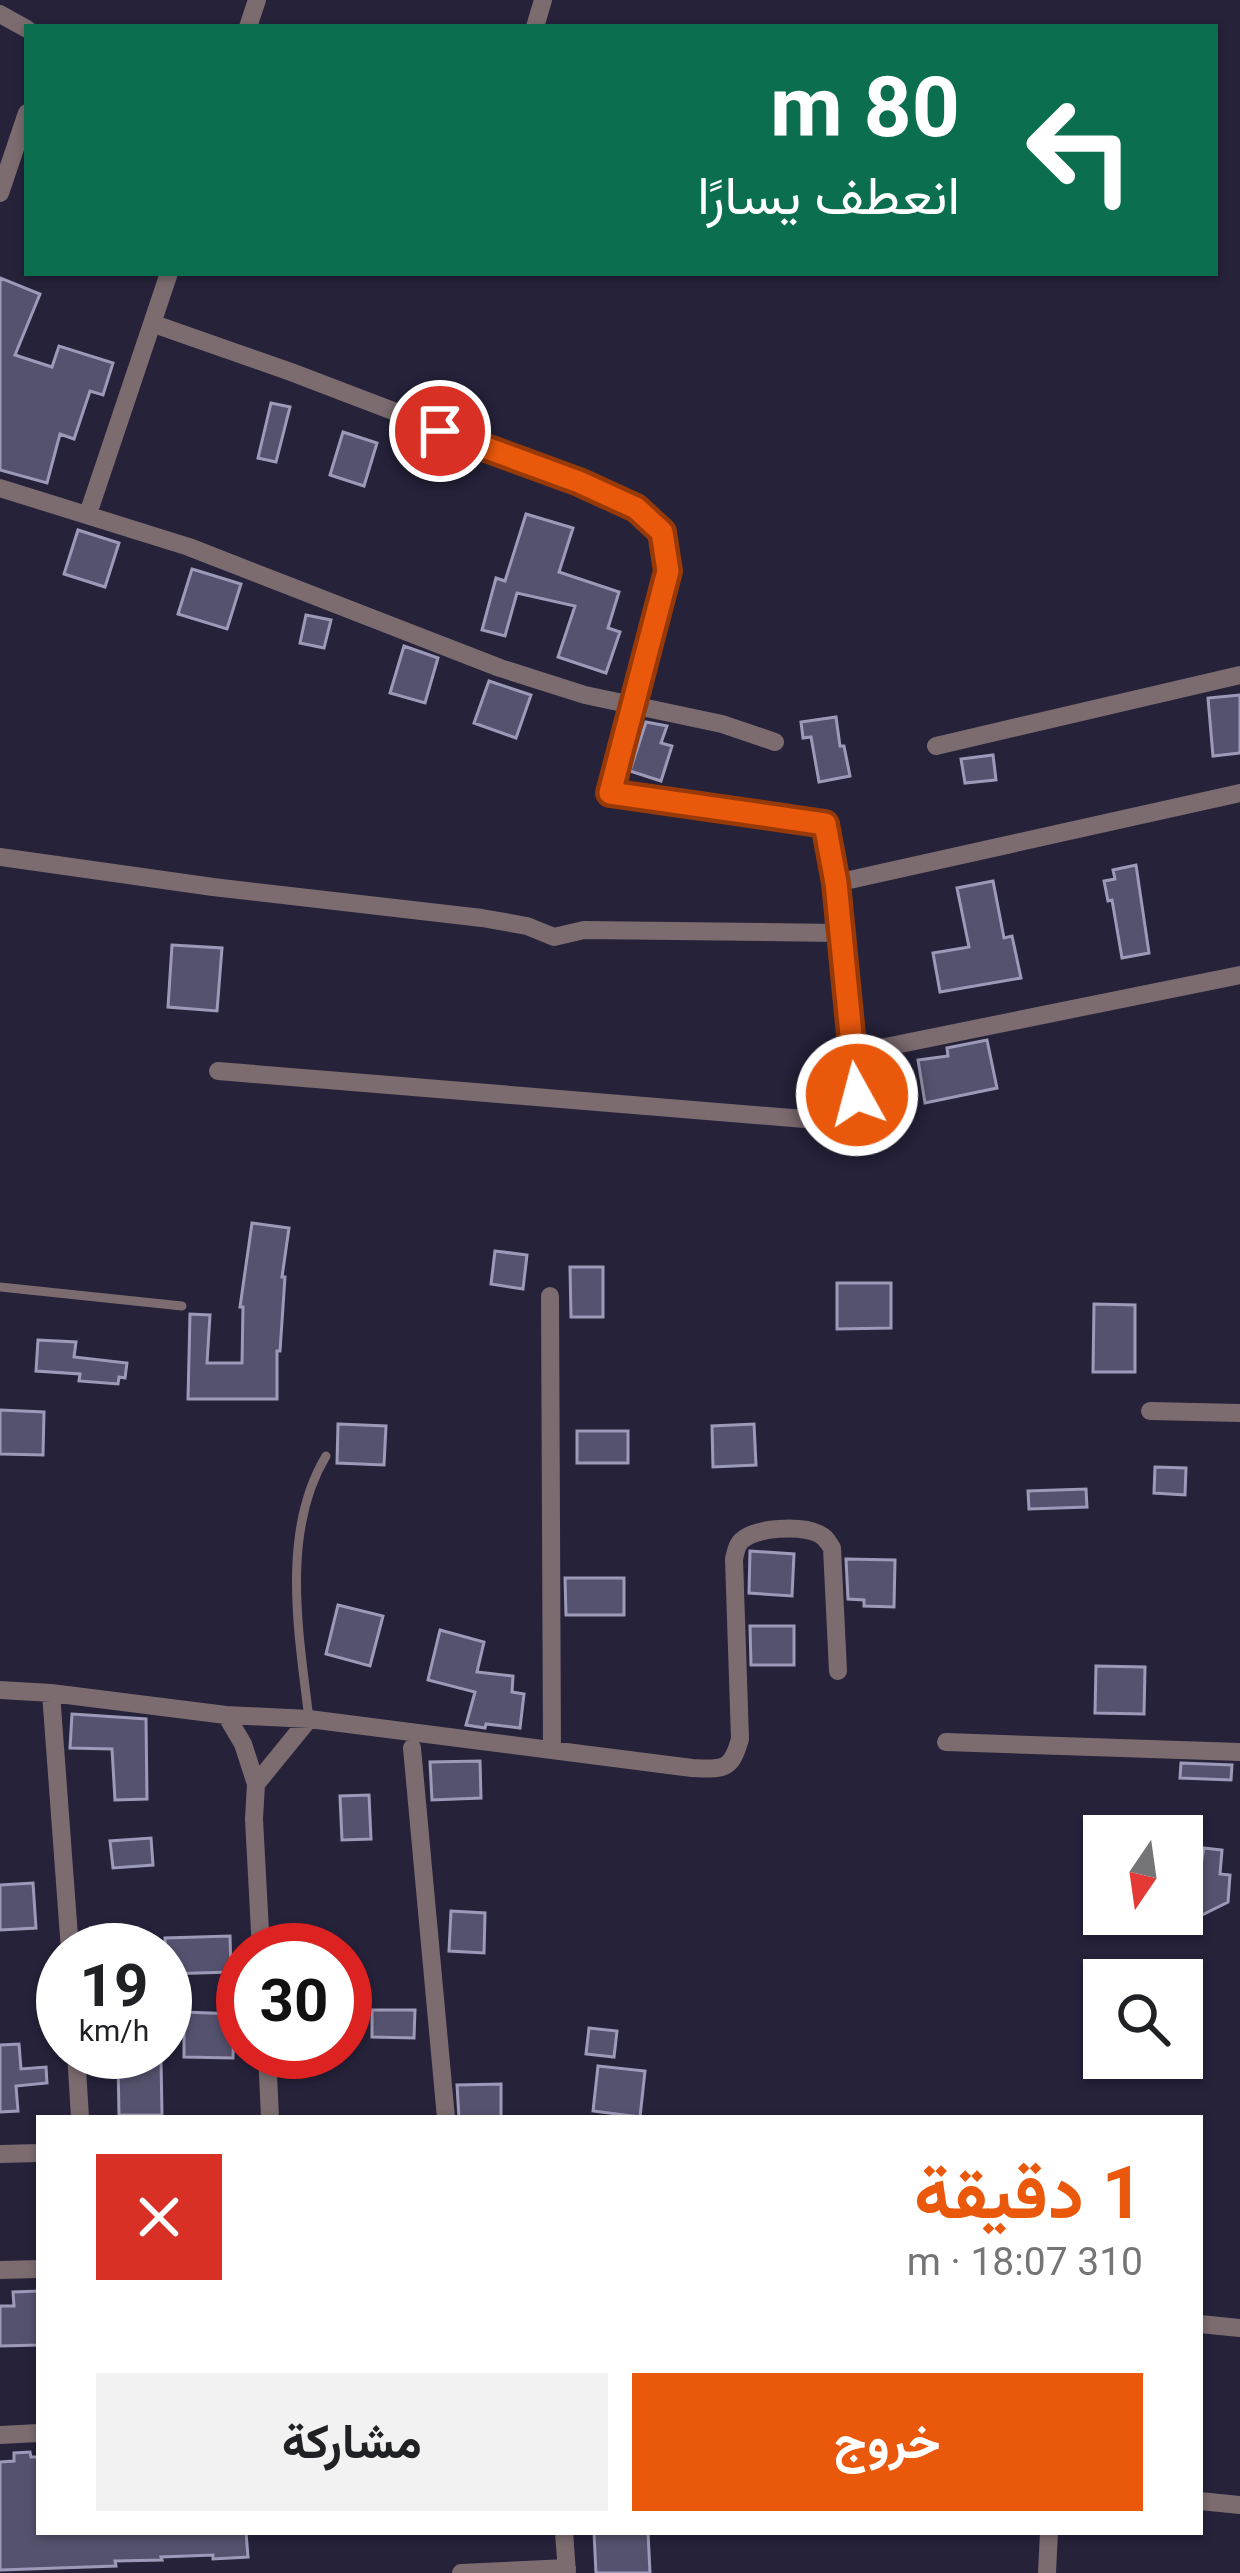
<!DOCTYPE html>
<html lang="ar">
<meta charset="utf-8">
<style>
body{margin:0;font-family:Roboto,Vazirmatn,sans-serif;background:#f2f2f2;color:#202124;direction:rtl;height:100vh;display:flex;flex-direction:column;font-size:45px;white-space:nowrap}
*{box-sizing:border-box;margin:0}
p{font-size:39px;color:#757577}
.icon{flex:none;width:66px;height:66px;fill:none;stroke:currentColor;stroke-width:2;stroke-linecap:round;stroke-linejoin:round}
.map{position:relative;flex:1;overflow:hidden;direction:ltr}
.panel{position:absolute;left:36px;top:2115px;width:1167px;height:420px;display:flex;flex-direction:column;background:#fff;border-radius:0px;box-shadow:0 3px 9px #0004;direction:rtl}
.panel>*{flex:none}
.banner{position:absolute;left:24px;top:24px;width:1194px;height:252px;border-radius:0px;box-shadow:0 3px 9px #0004;direction:rtl;background:#0b6e4f;color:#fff;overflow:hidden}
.needle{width:78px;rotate:193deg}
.controls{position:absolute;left:1083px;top:1815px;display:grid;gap:24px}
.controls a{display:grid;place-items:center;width:120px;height:120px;border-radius:0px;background:#fff;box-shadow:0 3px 9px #0004;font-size:60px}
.speed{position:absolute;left:36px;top:1923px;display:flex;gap:24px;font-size:60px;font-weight:700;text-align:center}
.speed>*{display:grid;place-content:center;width:156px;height:156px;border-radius:50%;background:#fff;box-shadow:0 3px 9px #0004;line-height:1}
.speed small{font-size:30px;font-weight:400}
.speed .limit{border:18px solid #d22;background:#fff;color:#111}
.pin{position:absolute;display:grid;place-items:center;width:102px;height:102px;color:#fff;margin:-51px;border:6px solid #fff;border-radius:50%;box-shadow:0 3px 12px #0007}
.me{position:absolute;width:132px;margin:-66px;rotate:353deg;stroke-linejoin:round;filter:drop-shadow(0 0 9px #0008)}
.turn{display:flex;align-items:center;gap:42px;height:252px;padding:0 60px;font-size:54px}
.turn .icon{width:156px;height:156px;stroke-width:2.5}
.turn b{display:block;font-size:84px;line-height:102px}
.round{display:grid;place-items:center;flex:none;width:126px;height:126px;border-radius:0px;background:#f2f2f2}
.headline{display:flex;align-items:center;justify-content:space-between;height:204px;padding:0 60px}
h1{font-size:72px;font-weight:700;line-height:90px;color:#ea580c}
.action{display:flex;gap:24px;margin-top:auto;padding:24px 60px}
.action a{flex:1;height:138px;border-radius:0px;background:#ea580c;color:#fff;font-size:48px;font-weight:700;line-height:138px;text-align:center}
.action a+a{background:#f2f2f2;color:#202124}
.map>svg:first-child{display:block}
</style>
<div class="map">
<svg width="1240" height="2573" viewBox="0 0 1240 2573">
<rect width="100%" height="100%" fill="#25223a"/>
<path fill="#54526e" stroke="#9c9ab8" stroke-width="3" d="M0,278l40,16 -25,61 37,12 7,-21 54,17 -10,32 -13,-4 -16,48 -14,-5 -13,49 -47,-13z
M271,403l19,4 -14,55 -18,-4z
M343,432l34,11 -13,43 -34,-11z
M526,514l47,14 -14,44 60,20 -11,36 12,4 -14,41 -48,-16 17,-51 -58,-13 -12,43 -23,-6 14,-52 9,3z
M78,530l41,13 -14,44 -41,-13z
M192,569l49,15 -14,45 -49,-15z
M306,615l25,5 -7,28 -24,-5z
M404,646l34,12 -13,45 -35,-10z
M489,681l42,14 -15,43 -42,-15z
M1240,695v58l-27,3 -5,-58z
M836,717l4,29h4l6,30 -31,6 -8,-45 -8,1 -2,-16z
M646,722l21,4 -6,17 11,3 -11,35 -31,-10z
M993,755l3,25 -31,3 -4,-24z
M1136,865l13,88 -27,5 -10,-58 -4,1 -4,-20 11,-2 -2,-9z
M993,881l11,57 8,-2 9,42 -81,14 -7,-39 36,-6 -12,-59z
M172,945l50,3 -5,63 -49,-4z
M987,1040l10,48 -72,15 -7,-43 30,-4 -1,-8z
M252,1223l37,5 -7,49h3l-5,74h-3v48h-89l2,-85 20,1 -3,48h35l1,-56h-3z
M495,1251l32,4 -4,34 -32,-5z
M570,1267h33v50h-32z
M837,1283h54v45l-54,1z
M1094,1304l41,1v67h-42z
M38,1340l38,2 -2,15 53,6 -2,15 -6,-1 -1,7 -39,-3 1,-7 -44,-3z
M0,1410l44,2 -1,43 -43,-1z
M338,1424l48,2 -2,39 -47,-2z
M754,1424l2,41 -43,2 -1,-41z
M577,1431h51v32h-51z
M1155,1467l31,1 -1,27 -31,-2z
M1086,1489l1,18 -58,2 -1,-18z
M750,1551l44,3 -2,42 -43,-3z
M846,1559l49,1 -1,47 -30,-1v-6l-16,-1z
M565,1578h59v37h-58z
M338,1605l45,11 -13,50 -44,-12z
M750,1626h44v39h-43z
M440,1630l44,12 -7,30 36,4 -1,16 12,2 -4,34 -34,-4 -1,4 -19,-3 9,-33 -47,-12z
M1096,1666l49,1 -1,47 -49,-1z
M72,1714l74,5 1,80 -32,1 -3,-51 -42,-1z
M480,1761l1,37 -49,2 -2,-38z
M1181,1763l51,2 -1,15 -51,-2z
M369,1795l2,44 -29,1 -2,-44z
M151,1838l2,27 -40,3 -3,-27z
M1204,1848l18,2 -2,24 10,1 -2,27 -36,18 -10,-24 15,-8z
M33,1883l3,45 -36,2v-45z
M451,1911l34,2 -1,40 -35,-2z
M230,1936l1,36 -65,2 -1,-36z
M372,2010h43l-1,28 -42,-1z
M184,2012l50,2 -1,44 -49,-1z
M589,2028l28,3 -3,26 -28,-3z
M19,2044l2,25 25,-2 1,16 -31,3 2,25 -18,1v-67z
M118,2060h43l1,55h-43z
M598,2066l47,5 -5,46 -47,-6z
M501,2084v34h-42l-2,-33z
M39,2291v54l-39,1v-40h14l-1,-14z
M30,2452l1,5h8v75h207l2,25 -35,2v-4l-52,2 1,3 -47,1 1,5 -116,4v-108l14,-1v-8z
M594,2532h54l2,41h-54z"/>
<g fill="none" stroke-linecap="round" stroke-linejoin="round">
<path stroke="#7c6c70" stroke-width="9" d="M0,1287l182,19
M309,1719c-10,-84 -29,-187 17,-263"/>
<path stroke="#7c6c70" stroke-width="18" d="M0,14l27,15
M248,27l9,-27
M535,27l8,-27
M0,193l27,-80
M154,324l137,48 288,110 57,27 26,23 6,39 -58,222 215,31 11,59 404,-90
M0,488l189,59 311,121 85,27 137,29 53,18
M88,514l81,-241
M936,746l304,-71
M0,857l213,30 269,31 45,8 27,11 30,-7 256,3
M851,1054l389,-79
M218,1071l611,50 28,-26 -21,-212
M550,1296l2,454
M1150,1411l90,2
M0,1690l51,3 175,22 83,4 383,49c30,1 39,4 48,-29l-6,-180c2,-7 2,-13 7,-18 15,-14 60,-16 78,-7 8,4 8,7 13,14l6,123
M51,1693l19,257
M226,1715l17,29 13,40 -2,35 7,131
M946,1742l294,10
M412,1748l34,370
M256,1784l53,-65
M76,2052l4,66
M267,2052l3,66
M0,2154l39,-1
M0,2270l39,-1
M1200,2324l40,4
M0,2435l39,-2
M1200,2501l40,4
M564,2532l3,41
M461,2573l106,-5
M1047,2573l2,-41"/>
</g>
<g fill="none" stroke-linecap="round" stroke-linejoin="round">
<defs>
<path id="route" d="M440,431l139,51 57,26 26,24 6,39 -58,222 215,31 11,59 21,212"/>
</defs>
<use href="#route" stroke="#983908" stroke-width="30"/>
<use href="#route" stroke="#ea580c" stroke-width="21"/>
</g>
</svg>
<div class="controls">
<a><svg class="needle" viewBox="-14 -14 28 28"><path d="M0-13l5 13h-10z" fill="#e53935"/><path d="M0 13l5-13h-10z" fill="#757577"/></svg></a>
<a><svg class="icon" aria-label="search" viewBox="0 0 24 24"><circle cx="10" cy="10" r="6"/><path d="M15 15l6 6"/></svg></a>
</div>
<div class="speed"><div>19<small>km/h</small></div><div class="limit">30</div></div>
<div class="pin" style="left:440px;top:431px;background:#d93025"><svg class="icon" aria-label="arrive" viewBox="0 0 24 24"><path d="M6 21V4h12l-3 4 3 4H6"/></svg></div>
<svg class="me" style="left:857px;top:1095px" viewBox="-20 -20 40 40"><circle r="17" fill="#ea580c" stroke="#fff" stroke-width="3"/><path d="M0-11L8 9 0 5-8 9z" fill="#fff"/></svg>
<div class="banner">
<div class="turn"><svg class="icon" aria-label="left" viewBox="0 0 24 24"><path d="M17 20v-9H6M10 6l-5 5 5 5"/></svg><div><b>80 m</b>انعطف يسارًا</div></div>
</div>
<section class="panel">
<div class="headline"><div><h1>1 دقيقة</h1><p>310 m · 18:07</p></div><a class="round" style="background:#d93025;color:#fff"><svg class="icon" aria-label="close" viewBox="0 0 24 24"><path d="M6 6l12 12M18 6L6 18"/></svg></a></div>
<div class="action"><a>خروج</a><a>مشاركة</a></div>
</section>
</div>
